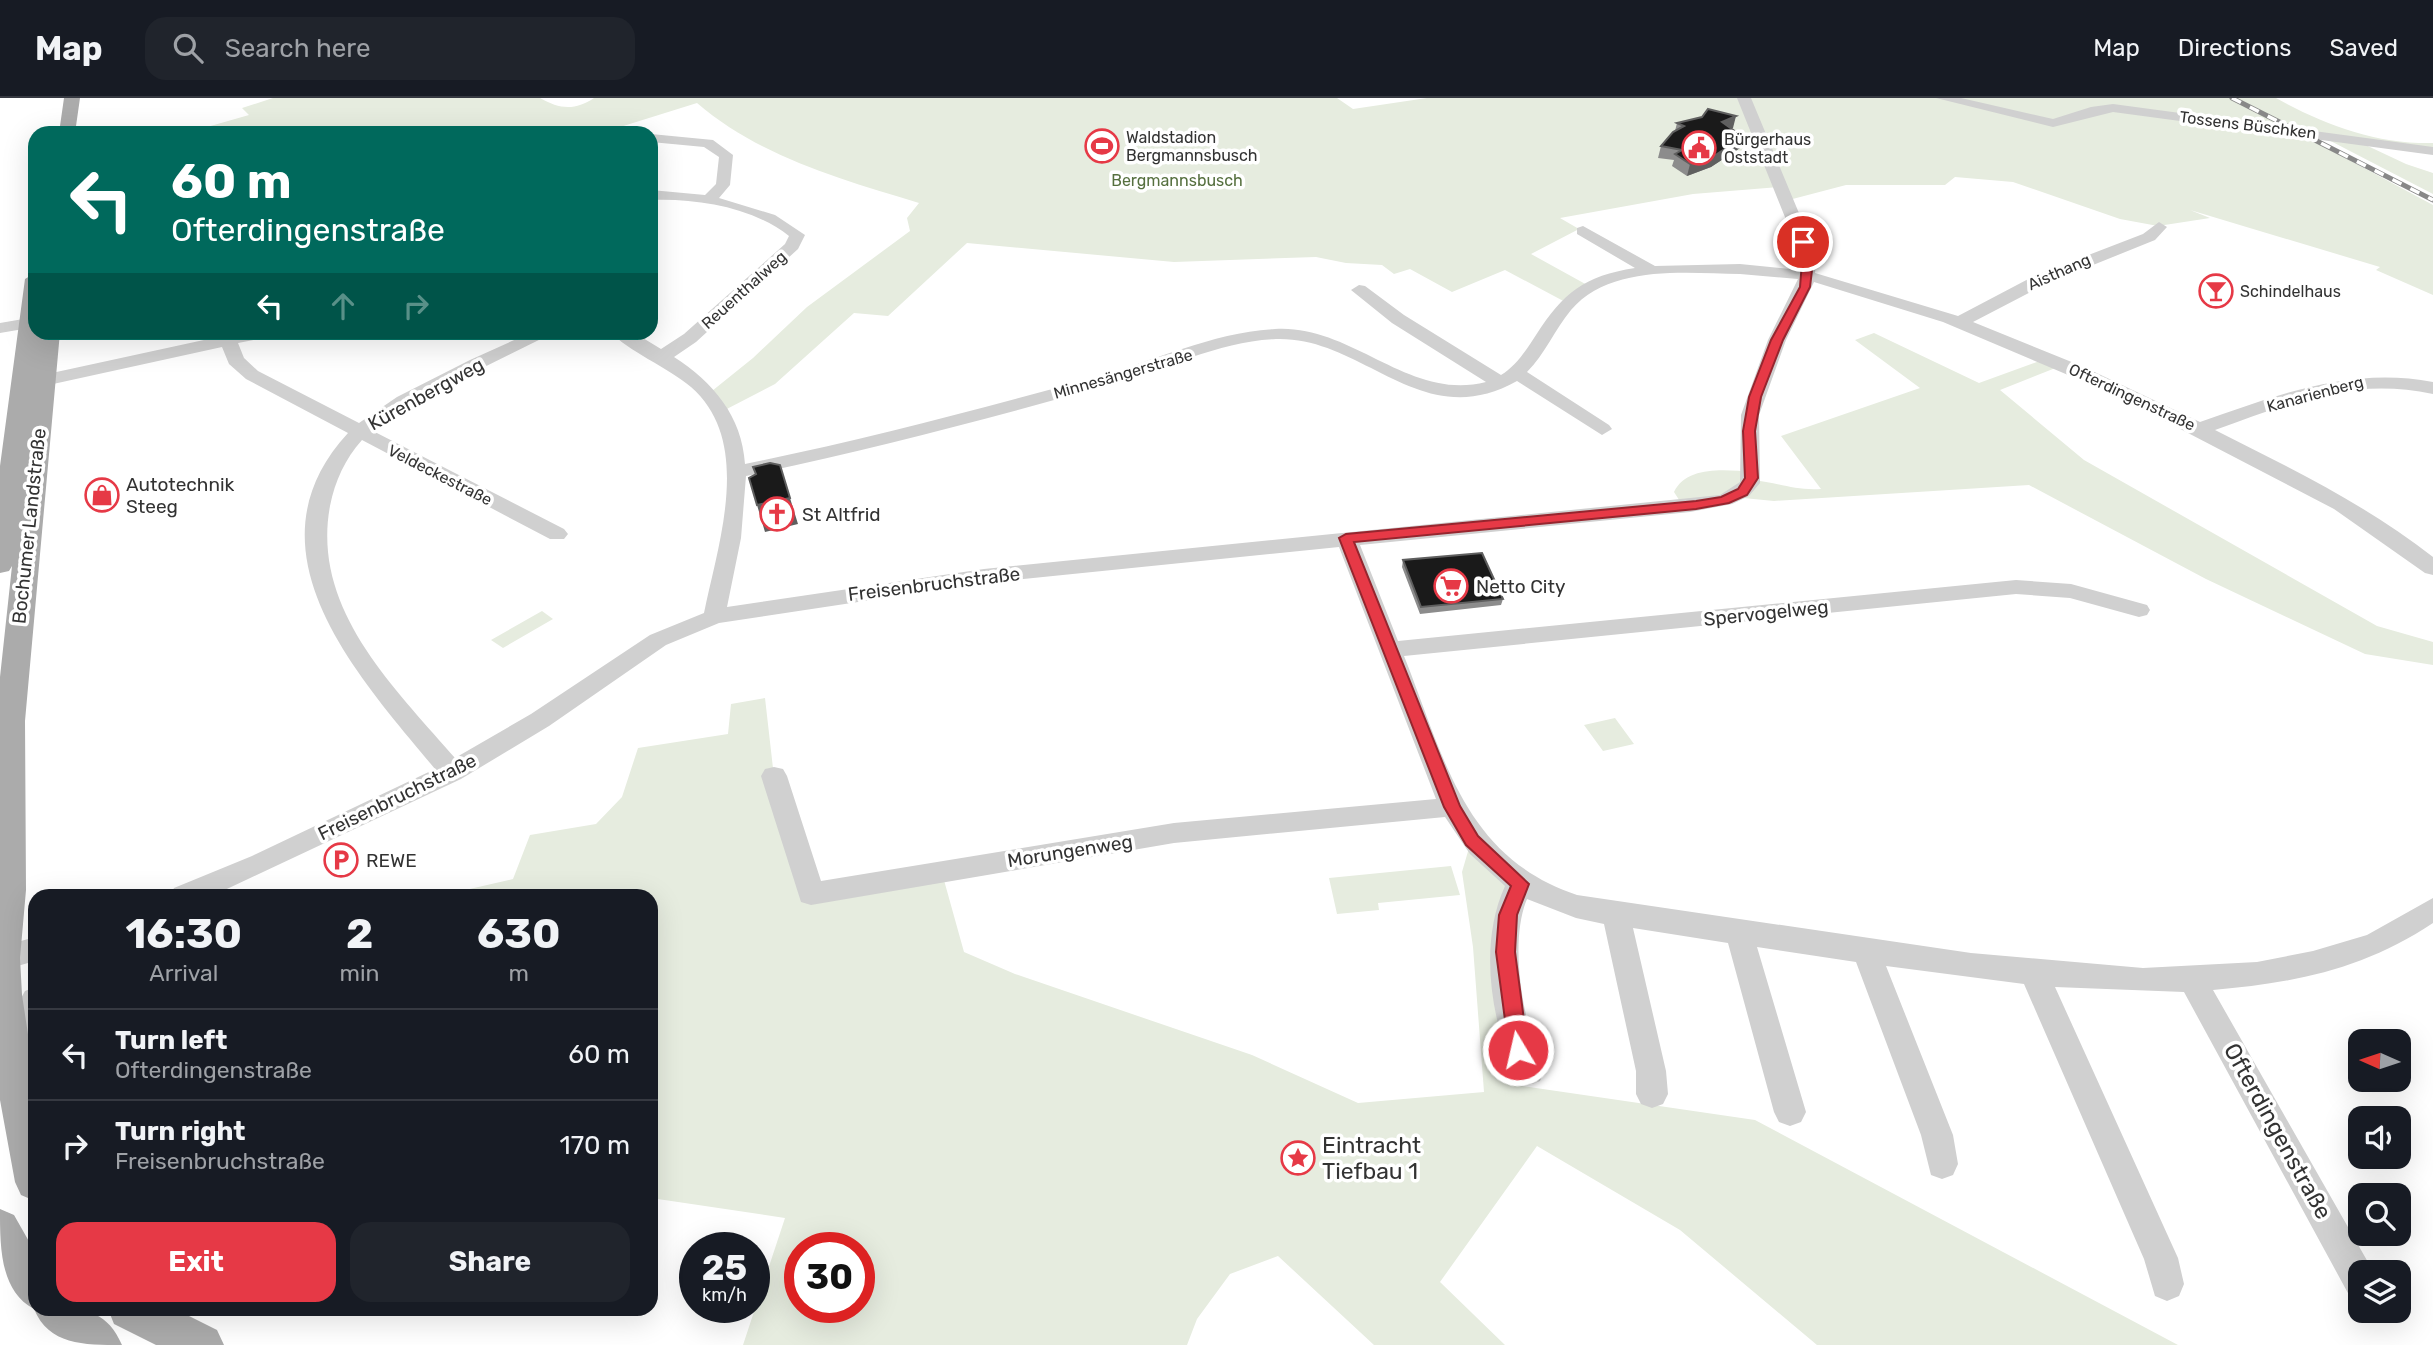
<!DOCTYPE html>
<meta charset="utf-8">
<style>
body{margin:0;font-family:Rubik,sans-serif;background:#20242c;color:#f1f3f6;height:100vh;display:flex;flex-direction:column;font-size:26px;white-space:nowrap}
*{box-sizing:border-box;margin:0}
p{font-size:23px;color:#9ea1a6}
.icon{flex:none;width:38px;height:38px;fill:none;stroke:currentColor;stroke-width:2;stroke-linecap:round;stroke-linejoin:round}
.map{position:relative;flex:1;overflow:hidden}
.panel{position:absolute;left:28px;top:791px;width:630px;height:427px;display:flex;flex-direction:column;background:#171b24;border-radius:21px;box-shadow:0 7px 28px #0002}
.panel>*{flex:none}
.banner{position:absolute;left:28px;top:28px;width:630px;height:214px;border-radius:21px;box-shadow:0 7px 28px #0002;background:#00695c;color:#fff;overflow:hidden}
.needle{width:46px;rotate:273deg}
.tools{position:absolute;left:2348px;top:931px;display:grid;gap:14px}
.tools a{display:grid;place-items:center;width:63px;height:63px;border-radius:14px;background:#171b24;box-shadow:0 7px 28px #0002;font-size:35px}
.speed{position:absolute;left:679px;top:1134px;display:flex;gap:14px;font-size:35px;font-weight:700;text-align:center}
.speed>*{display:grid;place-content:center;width:91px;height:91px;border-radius:50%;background:#171b24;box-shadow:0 7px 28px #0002;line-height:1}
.speed small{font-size:18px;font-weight:400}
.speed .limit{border:10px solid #d22;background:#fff;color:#111}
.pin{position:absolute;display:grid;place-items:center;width:60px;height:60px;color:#fff;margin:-30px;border:4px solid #fff;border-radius:50%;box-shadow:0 2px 7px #0007}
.me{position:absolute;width:77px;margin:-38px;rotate:351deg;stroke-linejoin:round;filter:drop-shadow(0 0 5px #0008)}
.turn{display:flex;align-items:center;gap:24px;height:147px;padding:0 28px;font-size:32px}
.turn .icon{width:91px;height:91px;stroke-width:2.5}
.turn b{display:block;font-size:49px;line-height:60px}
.lanes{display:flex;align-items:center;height:66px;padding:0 28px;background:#0003;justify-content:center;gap:35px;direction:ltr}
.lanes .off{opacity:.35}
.eta{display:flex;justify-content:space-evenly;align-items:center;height:119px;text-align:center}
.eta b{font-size:42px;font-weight:700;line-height:49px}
.button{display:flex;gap:14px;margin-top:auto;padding:14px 28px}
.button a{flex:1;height:80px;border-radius:21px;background:#e63946;color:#fff;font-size:28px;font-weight:700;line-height:80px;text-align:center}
.button a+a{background:#20242c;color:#f1f3f6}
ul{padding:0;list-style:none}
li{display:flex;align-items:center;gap:21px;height:91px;padding:0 28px;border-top:2px solid #363941}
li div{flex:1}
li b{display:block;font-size:26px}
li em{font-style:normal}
header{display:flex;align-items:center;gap:42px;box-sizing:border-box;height:98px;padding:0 35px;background:#171b24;border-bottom:2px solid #363941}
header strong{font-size:33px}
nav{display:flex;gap:38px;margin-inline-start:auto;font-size:24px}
.search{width:490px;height:63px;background:#20242c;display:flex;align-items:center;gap:18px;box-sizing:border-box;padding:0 24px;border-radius:21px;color:#9ea1a6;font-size:26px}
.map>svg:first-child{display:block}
</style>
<header>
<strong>Map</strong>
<div class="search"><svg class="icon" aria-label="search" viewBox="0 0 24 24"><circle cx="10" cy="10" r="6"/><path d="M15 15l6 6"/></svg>Search here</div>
<nav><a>Map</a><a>Directions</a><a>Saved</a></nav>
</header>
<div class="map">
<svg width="2433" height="1247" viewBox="0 0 2433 1247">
<rect width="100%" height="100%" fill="#fff"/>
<path fill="#e6ecdf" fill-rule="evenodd" d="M273,0h267c19,11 35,13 54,0h743l16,11 74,-11h849c49,27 99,46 157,45v7l-136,-18 136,73v90l-57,-25 4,-3 -190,-57 20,8 -52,8 -38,-7 -107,-37 -58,-5 -10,8h-99l-61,16 -6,-14 -86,7 -133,24 19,11 -48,25 58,32 -20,18 -64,-34 -53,22 -42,-23 -16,5 -12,-9 -36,-2 -30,-6 -142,5 -207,-19 -79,73 -34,-3 -79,71 -54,28 -14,-17 46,-37 54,-51 103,-76 -3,-13 12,-15c-79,-24 -159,-46 -222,-100l-96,30h-401v-4l49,-14 -7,-7z
M2319,37l36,5 51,24 27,9v21z
M1874,235l105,50 69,-25 15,7 -63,25 84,70 293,166 56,16v23l-68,-11 -159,-75 -177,-94 -255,16 -41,-4 -50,9 -9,-14c13,-27 53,-22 78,-20l-1,8c26,2 44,11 70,9l-40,-53 139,-48 -65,-48z
M542,513l11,8 -50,29 -12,-8z
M765,600l9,79 37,117 131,-21 22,79 51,22 237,81 106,48 126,-11 -11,-145 -11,-75 9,-31 43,39 -16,86 17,119 240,35 423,225h-361l-137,-115 -143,-84 -97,136 65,63h-131l-96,-89 -48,18 -33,45 -10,26h-444l42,-127 -134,-20v-302h-212l74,-17 17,-44 66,-11 26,-27 16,-49 90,-14 3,-30zM800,1150h59v59h-59z
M1615,620l19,26 -31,7 -19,-26z
M1451,768l9,29 -82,8 1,7 -42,4 -8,-36z"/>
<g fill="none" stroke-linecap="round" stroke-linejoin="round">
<path fill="#d0d0d0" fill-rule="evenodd" d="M1737,0h14l60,144 5,20 -1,11 143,43 76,-40 109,-42 16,-12 8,5 -12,13 -109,44 -73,38 111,45 116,55c77,-27 151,-56 233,-40v12c-81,-17 -143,9 -218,36 75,38 152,75 218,127v18l-8,-2 -91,-64 -221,-115 -170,-72 -129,-40 -28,58 -27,75 1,68 -11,13 -17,8 -42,8 -330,33 38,96 618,-61 55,4 76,21 3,5 -3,5 -8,2 -69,-19 -54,-4 -612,62c40,100 59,201 173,239l394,58 172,15 114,-6 56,-11 54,-16 66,-37v25c-69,46 -138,60 -220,67l160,281 -12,1v28l-12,-5 -165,-303 -129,-5 123,271 6,26 -5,12 -12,5 -12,-5 -11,-37 -120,-275 -138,-18 67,169 5,29 -5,11 -11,4 -11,-4 -10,-40 -65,-173 -99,-15 49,165 -5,10 -11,4 -11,-4 -5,-10 -46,-169 -95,-15 33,143 2,23 -5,10 -11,4 -11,-4 -5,-10v-23l-32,-147 -28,-6 -49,-19c-19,45 -3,129 17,172l-4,10 -11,4 -11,-4c-27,-58 -40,-136 -13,-195l-35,-32 -25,-37 -271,26 -363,62 -10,-3 -40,-126 4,-7 9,-2 9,2 4,7 34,105 353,-58 262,-24 -97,-252 -355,36 -265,40 -53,22 -117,81 -88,53 -249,117h-42l4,-8 78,-32 183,-87c-76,-92 -195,-219 -87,-336l-102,-54 -17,-15 -7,-17 -178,39 -6,-2 -3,-4 3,-4 175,-38 -4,-6h66l-2,4 -35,7 6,15 14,13 101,52 38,-26 73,-37 62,-28h23l-121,60 -61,39 191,98 4,5 -4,5h-14l-188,-99c-17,19 -27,41 -32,66 -19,103 64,181 125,252l76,-44 119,-79 54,-22c14,-69 50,-171 -13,-226 -22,-19 -65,-37 -80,-55h22l28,17 23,-15 101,-90 4,-8c-36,-29 -94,-38 -138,-36v-10l54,5 11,-11 3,-27 -15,-10 -53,-5v-8l62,6 20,15 -3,30 -11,13 56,17 30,20 -7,14 -102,93 -22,15c39,25 68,59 71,107 118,-24 235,-55 351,-87 58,-16 118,-45 179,-48 77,-5 134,73 211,53l-94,-59 -41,-33 8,-5 6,1 39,29 97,60c15,-9 26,-26 35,-40 28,-43 48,-59 99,-67l-58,-34v-6l6,-2 72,40 85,-2 59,6 -4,-28zM1740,176l58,5 -30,61 -27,75 -1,67 -20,13 -736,74 -257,38 14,-69 5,-62c123,-26 245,-58 366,-92 53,-15 109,-43 164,-45 88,-3 145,96 241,42l85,54 10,-6 -3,-4 -82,-53c18,-18 28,-43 44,-62 39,-46 115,-37 169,-36z
M1936,0h25l92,21 38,-12 22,-3 320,43v8l-320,-43 -60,15z
M35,219v10l-35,6v-10z
M35,839v24l-35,10v-24z
M35,889v88l-11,-4 -4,-10v-61l5,-9z"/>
<path fill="#ababab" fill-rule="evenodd" d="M64,0h16l-5,35h-16z
M35,175v59h25l-35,389 1,169 -6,68 2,37 13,85v121l-14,-6 -6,-13 -15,-82v-423l12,-111 -3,5 -9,2v-107l25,-187z
M0,1111l14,6 21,37v57c39,0 69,-6 87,36 -39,0 -73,0 -88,-36 -34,-18 -34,-62 -34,-100z
M108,1211h67l42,21 7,15h-68l-42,-21z"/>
<defs>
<path id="rail" d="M2232,0l201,102"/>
</defs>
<use href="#rail" stroke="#888" stroke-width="5"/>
<use href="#rail" stroke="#fff" stroke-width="3.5" stroke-dasharray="10" stroke-linecap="butt"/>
</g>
<path fill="#8c8c8c" d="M1677,25l56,5h-2l12,9 -3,11 -29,19 -24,9 -15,-10 2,-6 -16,-2 3,-12 14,-15z
M1403,462l100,39 -2,6 -81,9 -18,-47z"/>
<path fill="#5f5f5f" d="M1736,18l-3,12 -13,5 2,-11z
M1743,39l-3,11 -29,19 -24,9 3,-12z
M790,400l8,26 -33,8 -8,-27z"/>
<path fill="#1a1a1a" stroke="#5f5f5f" stroke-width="2" d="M1708,11l28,7 -14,6 21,15 -29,19 -24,8 -15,-10 7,-4 -21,-4 12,-14 11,-6 -7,-3 25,-6z
M770,365l10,2 10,33 -33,7 -8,-27 7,-4 -3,-7z
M1482,455l21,46 -82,8 -18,-47z"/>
<path fill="#e63946" stroke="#96252e" stroke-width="2" d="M1803,141l6,3 4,20 -3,25 -27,53 -22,57 -6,34 3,47 -11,17 -18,8 -33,6 -342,33 106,264 18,30 51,48 -12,31 -2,37 13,98 -3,6 -7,3 -7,-3 -2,-6 -13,-98 3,-37 12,-29 -45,-41 -22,-38 -105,-269 7,-4 350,-33 25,-4 17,-8 7,-11 -2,-47 6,-34 22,-57 29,-53 2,-25 -4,-20z"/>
<defs>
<symbol id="stadium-ring" viewBox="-11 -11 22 22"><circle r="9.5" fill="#fff" stroke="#e63946" stroke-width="1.5"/><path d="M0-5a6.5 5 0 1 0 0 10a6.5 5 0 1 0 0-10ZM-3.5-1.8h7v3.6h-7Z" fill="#e63946"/></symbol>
<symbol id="civic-ring" viewBox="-11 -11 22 22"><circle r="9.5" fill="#fff" stroke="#e63946" stroke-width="1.5"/><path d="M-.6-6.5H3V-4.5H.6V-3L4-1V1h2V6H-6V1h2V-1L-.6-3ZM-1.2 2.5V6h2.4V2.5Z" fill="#e63946"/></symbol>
<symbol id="bar-ring" viewBox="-11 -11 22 22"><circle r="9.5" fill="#fff" stroke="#e63946" stroke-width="1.5"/><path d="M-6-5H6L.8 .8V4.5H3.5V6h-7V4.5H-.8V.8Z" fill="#e63946"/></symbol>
<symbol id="shop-ring" viewBox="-11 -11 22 22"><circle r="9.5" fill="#fff" stroke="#e63946" stroke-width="1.5"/><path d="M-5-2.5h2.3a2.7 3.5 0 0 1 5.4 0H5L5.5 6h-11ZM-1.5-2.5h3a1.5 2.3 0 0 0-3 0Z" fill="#e63946"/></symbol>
<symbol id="church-ring" viewBox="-11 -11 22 22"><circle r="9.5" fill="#fff" stroke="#e63946" stroke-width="1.5"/><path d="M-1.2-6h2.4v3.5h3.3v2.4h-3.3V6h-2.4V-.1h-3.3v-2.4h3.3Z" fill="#e63946"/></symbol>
<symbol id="supermarket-ring" viewBox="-11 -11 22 22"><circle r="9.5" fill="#fff" stroke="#e63946" stroke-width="1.5"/><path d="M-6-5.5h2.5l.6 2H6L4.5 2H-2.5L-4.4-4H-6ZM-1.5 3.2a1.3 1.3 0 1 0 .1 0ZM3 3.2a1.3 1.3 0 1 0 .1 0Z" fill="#e63946"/></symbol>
<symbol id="parking-ring" viewBox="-11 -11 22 22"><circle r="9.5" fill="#fff" stroke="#e63946" stroke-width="1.5"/><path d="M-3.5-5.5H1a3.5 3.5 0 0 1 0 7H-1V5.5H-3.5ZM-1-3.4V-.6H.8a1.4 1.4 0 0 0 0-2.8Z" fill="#e63946"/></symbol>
<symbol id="sight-ring" viewBox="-11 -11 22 22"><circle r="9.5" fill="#fff" stroke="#e63946" stroke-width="1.5"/><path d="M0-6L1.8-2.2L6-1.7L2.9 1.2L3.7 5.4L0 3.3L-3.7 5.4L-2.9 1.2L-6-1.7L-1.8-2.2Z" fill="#e63946"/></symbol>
</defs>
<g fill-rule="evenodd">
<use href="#stadium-ring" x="1083" y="29" width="38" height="38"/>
<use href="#civic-ring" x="1680" y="31" width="38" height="38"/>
<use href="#bar-ring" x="2197" y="174" width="38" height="38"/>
<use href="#shop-ring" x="83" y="378" width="38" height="38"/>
<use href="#church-ring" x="758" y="397" width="38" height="38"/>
<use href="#supermarket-ring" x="1432" y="469" width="38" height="38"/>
<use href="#parking-ring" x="322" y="743" width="38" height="38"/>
<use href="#sight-ring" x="1279" y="1041" width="38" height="38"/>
</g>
<g text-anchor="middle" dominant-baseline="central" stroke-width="7" stroke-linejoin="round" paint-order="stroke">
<g font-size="16" fill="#333" stroke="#fff">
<text transform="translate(2248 27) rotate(7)">Tossens Büschken</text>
<text transform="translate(2059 174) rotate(-24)">Aisthang</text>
<text transform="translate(744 192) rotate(-42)">Reuenthalweg</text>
<text transform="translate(1123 276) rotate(-16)">Minnesängerstraße</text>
<text transform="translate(2315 296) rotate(-15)">Kanarienberg</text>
<text transform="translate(2132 299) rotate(25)">Ofterdingenstraße</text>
<text transform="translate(440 377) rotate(27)">Veldeckestraße</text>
</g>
<g font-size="16" fill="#333" stroke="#fff" text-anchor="start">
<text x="1126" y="39">Waldstadion<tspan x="1126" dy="18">Bergmannsbusch</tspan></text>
<text x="1724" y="41">Bürgerhaus<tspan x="1724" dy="18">Oststadt</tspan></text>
<text x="2240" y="193">Schindelhaus</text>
</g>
<g font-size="16" fill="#56703f" stroke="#fff">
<text x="1177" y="82">Bergmannsbusch</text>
</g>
<g font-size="19" fill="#333" stroke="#fff">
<text transform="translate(426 296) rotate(-29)">Kürenbergweg</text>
<text transform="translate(29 428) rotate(-84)">Bochumer Landstraße</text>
<text transform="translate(934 486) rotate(-7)">Freisenbruchstraße</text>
<text transform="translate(1766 515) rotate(-6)">Spervogelweg</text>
<text transform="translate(397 699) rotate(-26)">Freisenbruchstraße</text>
<text transform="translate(1070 753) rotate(-9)">Morungenweg</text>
</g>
<g font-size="19" fill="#333" stroke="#fff" text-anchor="start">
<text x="126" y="386">Autotechnik<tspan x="126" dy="22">Steeg</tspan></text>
<text x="802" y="416">St Altfrid</text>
<text x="1476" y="488">Netto City</text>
<text x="366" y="762">REWE</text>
</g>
<g font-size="23" fill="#333" stroke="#fff">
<text transform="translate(2278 1033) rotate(61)">Ofterdingenstraße</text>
</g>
<g font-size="23" fill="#333" stroke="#fff" text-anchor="start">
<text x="1322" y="1047">Eintracht<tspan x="1322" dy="26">Tiefbau 1</tspan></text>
</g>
</g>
</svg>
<div class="tools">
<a><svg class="needle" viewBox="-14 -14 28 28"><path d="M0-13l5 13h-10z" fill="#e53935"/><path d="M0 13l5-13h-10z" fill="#9ea1a6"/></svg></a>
<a><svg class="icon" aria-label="sound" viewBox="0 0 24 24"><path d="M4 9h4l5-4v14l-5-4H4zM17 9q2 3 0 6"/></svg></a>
<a><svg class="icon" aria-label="search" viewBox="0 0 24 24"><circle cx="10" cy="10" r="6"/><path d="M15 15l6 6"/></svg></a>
<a><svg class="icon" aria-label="layers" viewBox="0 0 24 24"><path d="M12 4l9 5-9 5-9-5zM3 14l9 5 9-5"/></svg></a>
</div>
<div class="speed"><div>25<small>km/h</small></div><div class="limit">30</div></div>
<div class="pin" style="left:1803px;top:144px;background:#d93025"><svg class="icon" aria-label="arrive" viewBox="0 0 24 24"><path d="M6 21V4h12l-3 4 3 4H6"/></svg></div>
<svg class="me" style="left:1518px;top:952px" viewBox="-20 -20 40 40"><circle r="17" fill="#e63946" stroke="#fff" stroke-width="3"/><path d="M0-11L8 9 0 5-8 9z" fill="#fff"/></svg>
<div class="banner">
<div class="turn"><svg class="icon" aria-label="left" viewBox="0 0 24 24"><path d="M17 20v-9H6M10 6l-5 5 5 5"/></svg><div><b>60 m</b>Ofterdingenstraße</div></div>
<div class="lanes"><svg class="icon" aria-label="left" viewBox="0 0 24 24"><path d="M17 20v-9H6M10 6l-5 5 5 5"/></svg><svg class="icon off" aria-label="ahead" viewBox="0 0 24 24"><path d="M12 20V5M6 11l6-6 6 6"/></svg><svg class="icon off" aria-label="right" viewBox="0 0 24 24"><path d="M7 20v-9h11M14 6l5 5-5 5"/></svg></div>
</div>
<section class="panel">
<div class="eta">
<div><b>16:30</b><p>Arrival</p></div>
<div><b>2</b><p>min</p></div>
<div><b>630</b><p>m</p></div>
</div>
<ul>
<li><svg class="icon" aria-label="left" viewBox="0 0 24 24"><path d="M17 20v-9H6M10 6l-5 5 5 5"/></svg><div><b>Turn left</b><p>Ofterdingenstraße</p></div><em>60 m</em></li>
<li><svg class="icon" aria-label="right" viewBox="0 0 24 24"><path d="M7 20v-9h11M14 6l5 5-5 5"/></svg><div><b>Turn right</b><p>Freisenbruchstraße</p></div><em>170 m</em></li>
</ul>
<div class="button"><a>Exit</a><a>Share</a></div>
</section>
</div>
